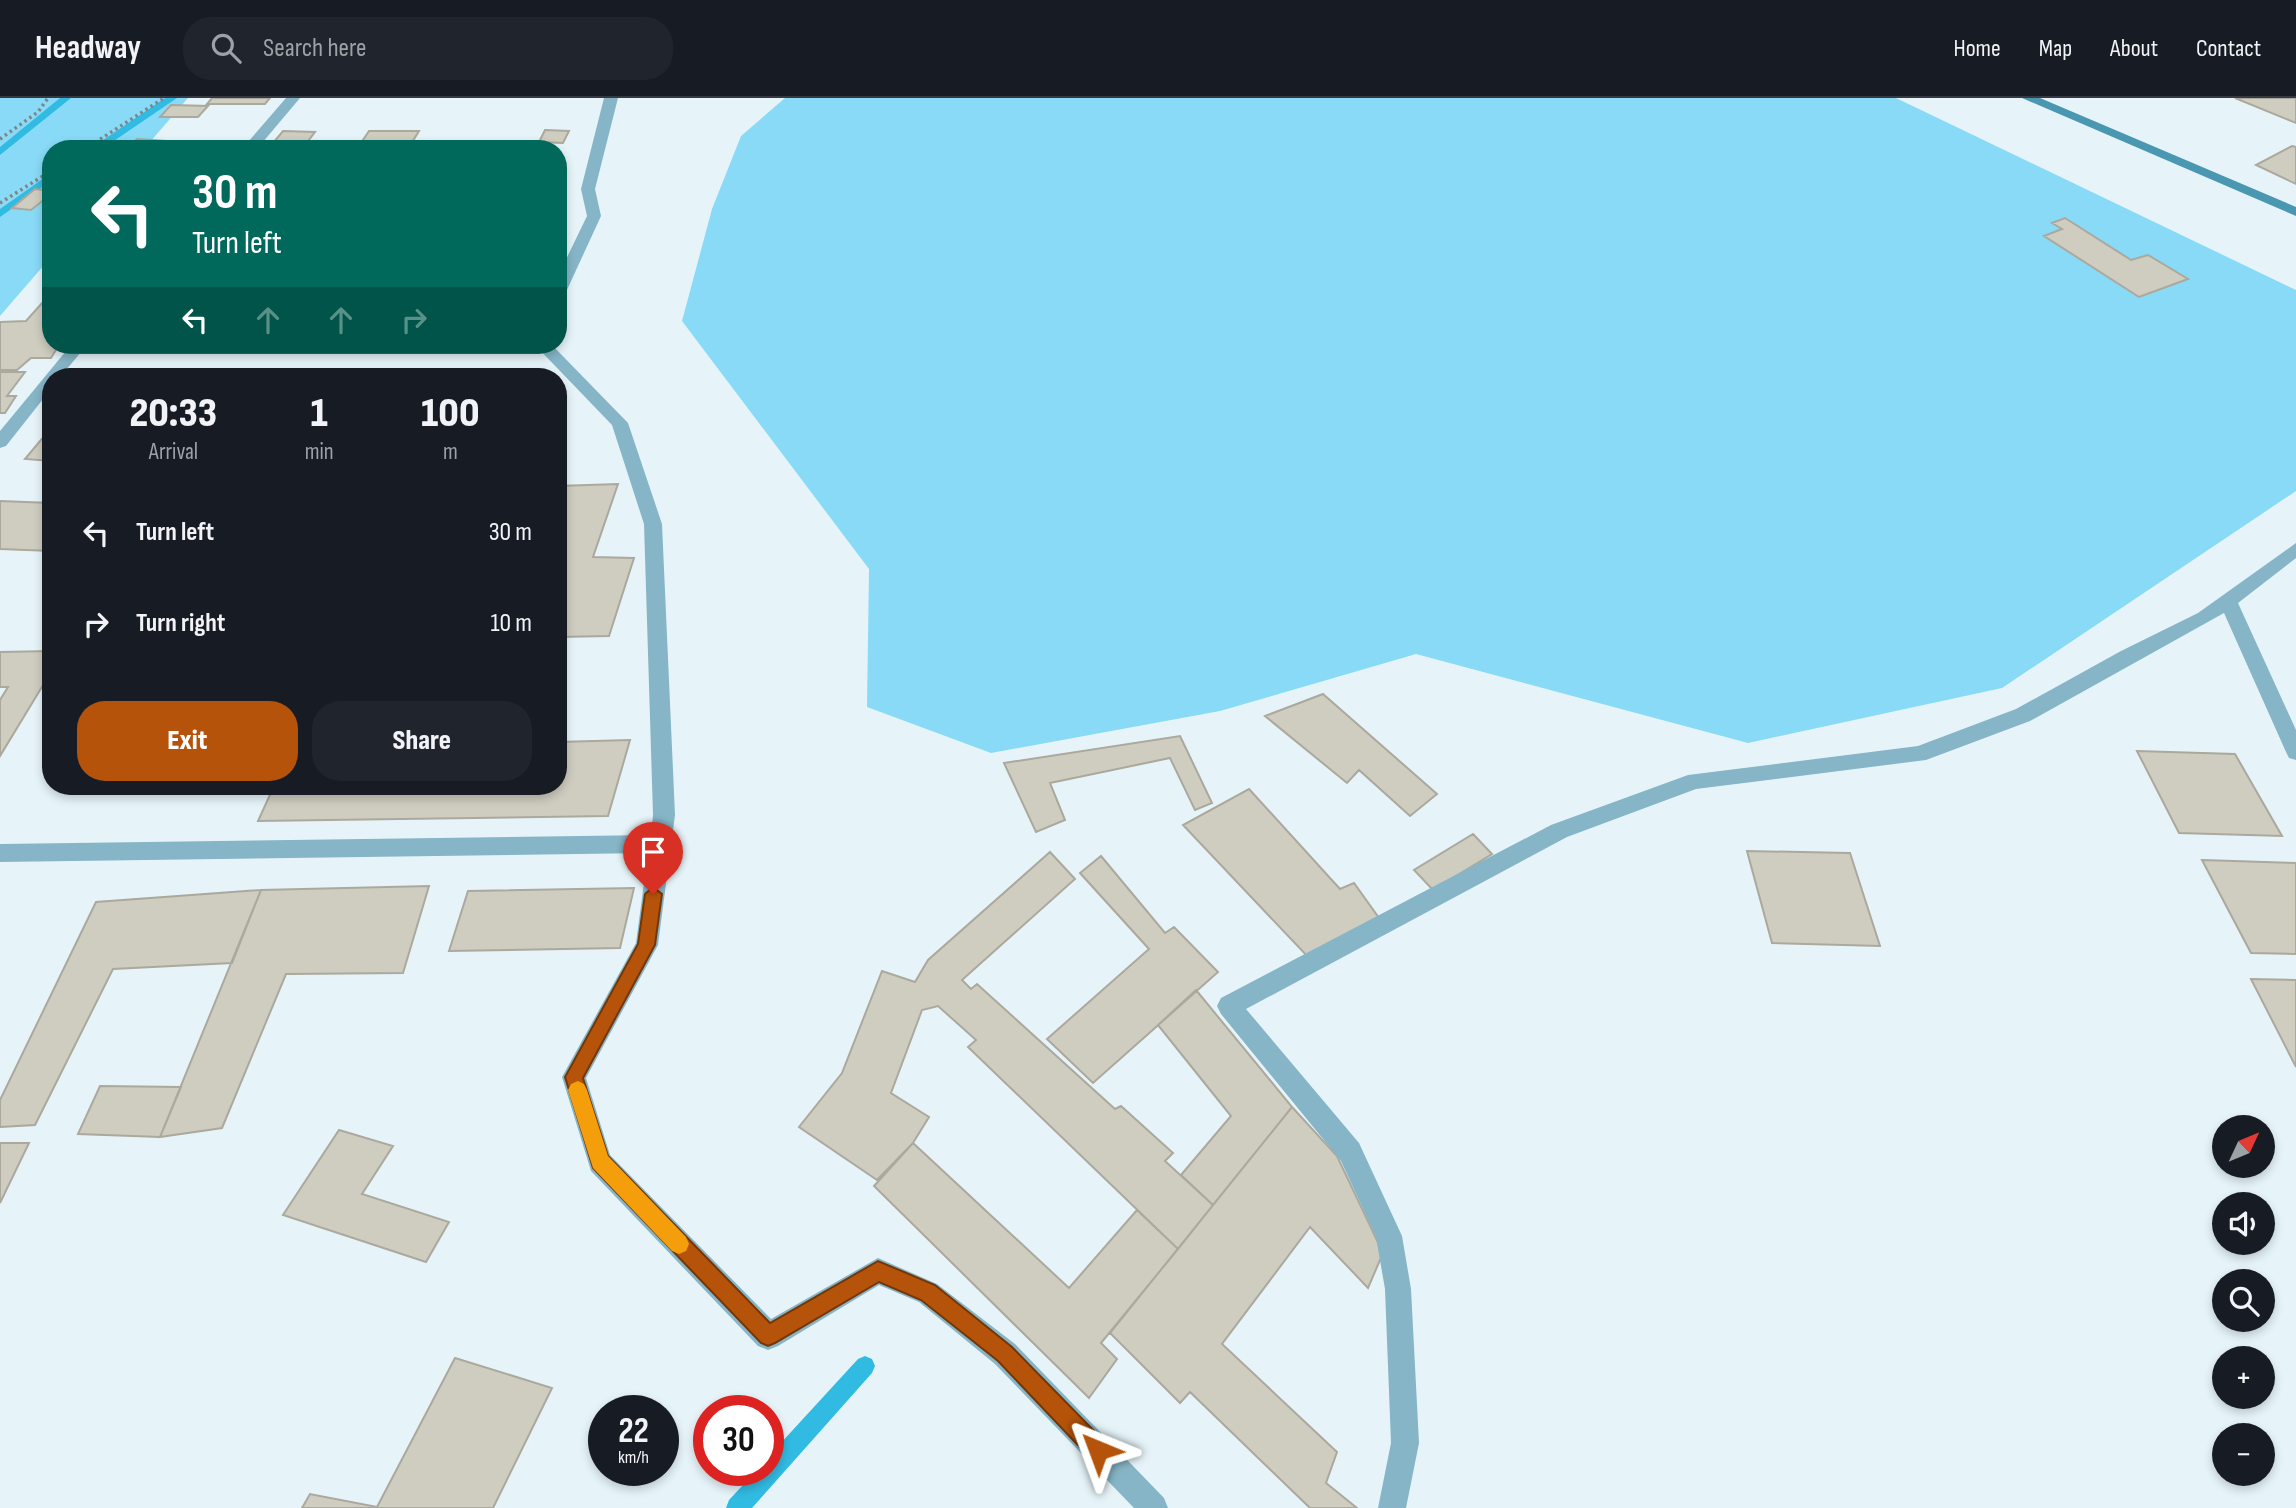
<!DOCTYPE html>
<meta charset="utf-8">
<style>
body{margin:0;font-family:"Sofia Sans Condensed",sans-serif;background:#20242c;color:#f1f3f6;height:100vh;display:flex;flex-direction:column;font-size:26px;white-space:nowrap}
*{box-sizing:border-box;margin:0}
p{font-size:23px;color:#9ea1a6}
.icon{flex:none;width:38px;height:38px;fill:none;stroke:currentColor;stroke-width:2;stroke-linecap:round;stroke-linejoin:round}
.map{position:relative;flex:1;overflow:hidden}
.side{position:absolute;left:42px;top:270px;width:525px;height:427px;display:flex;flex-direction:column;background:#171b24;border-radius:28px;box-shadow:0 4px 10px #0003}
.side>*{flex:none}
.guide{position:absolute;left:42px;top:42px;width:525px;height:214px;border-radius:28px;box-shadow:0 4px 10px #0003;background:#00695c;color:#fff;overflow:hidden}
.needle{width:46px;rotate:46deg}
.fabs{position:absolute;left:2212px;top:1017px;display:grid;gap:14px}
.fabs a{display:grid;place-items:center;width:63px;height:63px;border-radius:50%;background:#171b24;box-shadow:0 4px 10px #0003;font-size:35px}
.speed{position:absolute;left:588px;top:1297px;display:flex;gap:14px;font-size:35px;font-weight:700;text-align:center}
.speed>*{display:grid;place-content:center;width:91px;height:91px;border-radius:50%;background:#171b24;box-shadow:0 4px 10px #0003;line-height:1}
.speed small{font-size:18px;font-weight:400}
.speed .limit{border:10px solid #d22;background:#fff;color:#111}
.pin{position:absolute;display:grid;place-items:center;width:60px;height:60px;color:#fff;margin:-72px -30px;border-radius:50% 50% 50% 0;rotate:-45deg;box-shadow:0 0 7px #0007}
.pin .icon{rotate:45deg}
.me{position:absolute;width:77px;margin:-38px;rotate:316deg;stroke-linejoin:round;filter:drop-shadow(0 0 5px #0008)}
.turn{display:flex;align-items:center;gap:24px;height:147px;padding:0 35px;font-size:32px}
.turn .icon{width:91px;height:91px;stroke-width:2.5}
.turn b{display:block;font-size:49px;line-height:60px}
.lanes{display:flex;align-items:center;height:66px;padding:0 35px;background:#0003;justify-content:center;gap:35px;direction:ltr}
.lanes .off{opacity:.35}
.eta{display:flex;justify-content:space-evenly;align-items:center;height:119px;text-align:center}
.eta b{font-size:42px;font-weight:800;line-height:49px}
.primary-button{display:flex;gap:14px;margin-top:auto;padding:14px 35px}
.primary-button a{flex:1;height:80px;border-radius:28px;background:#b45309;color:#fff;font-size:28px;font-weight:800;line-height:80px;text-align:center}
.primary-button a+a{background:#20242c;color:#f1f3f6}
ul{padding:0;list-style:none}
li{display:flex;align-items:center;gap:21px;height:91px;padding:0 35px}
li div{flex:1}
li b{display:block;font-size:26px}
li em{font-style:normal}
header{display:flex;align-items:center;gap:42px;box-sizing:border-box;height:98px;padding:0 35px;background:#171b24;border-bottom:2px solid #363941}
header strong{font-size:33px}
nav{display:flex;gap:38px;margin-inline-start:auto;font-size:24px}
.search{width:490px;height:63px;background:#20242c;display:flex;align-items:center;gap:18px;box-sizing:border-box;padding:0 24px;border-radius:28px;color:#9ea1a6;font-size:26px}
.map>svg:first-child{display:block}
</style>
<header>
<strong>Headway</strong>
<div class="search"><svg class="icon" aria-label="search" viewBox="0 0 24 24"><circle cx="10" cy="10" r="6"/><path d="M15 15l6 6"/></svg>Search here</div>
<nav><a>Home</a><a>Map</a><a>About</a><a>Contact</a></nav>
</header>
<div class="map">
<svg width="2296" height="1410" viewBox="0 0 2296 1410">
<rect width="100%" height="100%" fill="#e6f4f9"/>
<path fill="#88daf7" d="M0,0h188l-44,51h-93v108l-51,59z
M785,0h1111l400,192v201l-294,197 -254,55 -332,-89 -196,57 -229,42 -124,-46 2,-138 -187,-248 30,-112 29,-73z"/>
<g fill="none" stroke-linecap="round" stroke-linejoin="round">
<path fill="#32bbe2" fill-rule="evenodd" d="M60,0h11l-71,57v-8z
M165,0h12l-75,51h-12z
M51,75v8l-51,36v-8z
M865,1258l7,3 3,7 -3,7 -120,135h-26l3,-8 28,-30h11v-13l90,-98z"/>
</g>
<path fill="#cfcdc0" stroke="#aba89d" stroke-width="2" d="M212,0h58l-5,6h-58z
M2235,0h61v25z
M171,7l37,1 -10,11h-38z
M545,32l24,1 -6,12 -24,-1z
M283,33l32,1 -13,17h-34z
M369,33h50l-11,18h-51z
M137,41l31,2 -8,8h-34z
M2292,48l4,1v37l-40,-19z
M35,91l16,2v3l-20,16 -19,-2z
M2065,120l66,42 17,-5 40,24 -49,18 -95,-61 18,-7 -10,-6z
M51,195v52h8l-8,13h-20l-14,12h-17v-48l26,-1z
M464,247h41l-4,8 -41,-1z
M0,274h25l-18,24h9l-11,17h-5z
M51,330v33l-26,-2z
M618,386l-25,73 41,1 -25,78 -51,1v-151z
M0,403l51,2v48l-51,-2z
M51,553v21l-51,84v-56l8,-13h-8v-35z
M1323,596l114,100 -27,22 -51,-46 -12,13 -82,-67z
M1180,638l32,67 -17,7 -25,-52 -120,25 15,37 -29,12 -32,-69z
M630,642l-22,76 -350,5 16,-35h284v-44z
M2137,653l98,3 47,82 -103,-3z
M1249,691l91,100 14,-6 25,35 -70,40 -126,-133z
M1473,736l19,20 -59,36 -19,-20z
M1747,753l103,2 30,93 -108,-3z
M1050,754l25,27 -113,101 9,9 6,-5 138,125 6,-3 52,47 -8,8 48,44 -35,44 -210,-202 8,-7 -38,-34 -16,4 -31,83 38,24 -16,26 -36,37 -78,-53 43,-54 40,-102 33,11 13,-22z
M1101,758l64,77 9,-6 44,45 -125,111 -46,-44 102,-90 -69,-76z
M2202,762l94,3v91l-45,-1z
M429,788l-26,87 -117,1 -64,154 -62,9 101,-247z
M634,790l-14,60 -171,3 19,-60z
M261,792l-29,73 -119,6 -78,156 -35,2v-27l96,-198z
M2251,881l45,1v87z
M1196,892l96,117 -79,98 -32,-30 50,-59 -73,-91z
M100,988l81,1 -21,50 -82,-3z
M1292,1009l45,49 46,97 -15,35 -58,-61 -88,117 115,108 -11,31 31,25h-47l-120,-116 -10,11 -70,-70z
M339,1032l54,16 -31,48 87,28 -23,40 -143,-47z
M0,1045h29l-29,60z
M913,1045l156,145 68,-78 41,39 -77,94 16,16 -28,39 -215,-212z
M455,1260l97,30 -59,120h-191l8,-14 67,13z"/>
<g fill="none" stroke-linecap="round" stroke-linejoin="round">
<path stroke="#7c8589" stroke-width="3.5" stroke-dasharray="2.5 3.5" stroke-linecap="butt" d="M0,41l38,-27 10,-14
M85,51l79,-51
M0,105l51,-32"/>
<path fill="#86b5c7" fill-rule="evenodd" d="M286,0h14l-43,51h-15z
M604,0h14l-23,91 6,27 -35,76 -8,5v-21l29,-60 -6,-27z
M71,247h16l-26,31h-10v13l-45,57 -6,2v-17z
M535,247h17l76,78 34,101 13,291 -17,130 -72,133 24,77 161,164 107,-61 59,26 78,60 149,154 4,10h-34l-139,-144 -76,-62 -40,-17 -101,61 -10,4 -10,-4 -167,-175 -29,-94 74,-134 12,-90 -648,9v-18l651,-9 2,-20 -9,-291 -32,-99z
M2296,445v15l-58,45 58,127v30l-7,-2 -3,-6 -62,-139 -194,108 -104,39 -230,29 -129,48 -321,172 113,134 43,93 9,53 8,154 -13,65h-28l13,-65 -6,-154 -9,-52 -35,-76 -120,-147 -4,-8 4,-8 330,-173 137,-50 230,-29 98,-37 105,-58 77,-38z"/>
<path fill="#4a97b1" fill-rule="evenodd" d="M2022,0h18l256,109v9z"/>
</g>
<path fill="#b45309" stroke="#753606" stroke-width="2" d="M653,789l9,7 -7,51 -72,133 25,78 162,167 108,-62 57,24 77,62 94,96 3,7 -3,8 -8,3 -8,-3 -92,-97 -77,-61 -42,-18 -104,61 -7,3 -7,-3 -168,-175 -28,-91 73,-133 7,-50z"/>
<path fill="#f59e0b" d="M578,983l6,3 3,6 21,66 78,81 3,7 -3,7 -7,3 -7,-3 -79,-83 -25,-78 3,-6z"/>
</svg>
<div class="fabs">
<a><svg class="needle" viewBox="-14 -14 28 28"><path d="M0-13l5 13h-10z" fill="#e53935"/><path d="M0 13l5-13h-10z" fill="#9ea1a6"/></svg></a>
<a><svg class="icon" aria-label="sound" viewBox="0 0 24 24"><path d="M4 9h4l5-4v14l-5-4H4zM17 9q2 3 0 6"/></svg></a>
<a><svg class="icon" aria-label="search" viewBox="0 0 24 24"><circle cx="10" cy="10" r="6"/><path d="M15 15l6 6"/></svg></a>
<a>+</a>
<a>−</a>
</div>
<div class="speed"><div>22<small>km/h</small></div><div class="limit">30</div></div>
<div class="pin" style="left:653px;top:796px;background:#d93025"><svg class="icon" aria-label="arrive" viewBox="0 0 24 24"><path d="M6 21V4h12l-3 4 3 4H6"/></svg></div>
<svg class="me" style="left:1098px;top:1352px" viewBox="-20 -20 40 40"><path d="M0-17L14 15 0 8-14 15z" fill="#b45309" stroke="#fff" stroke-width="4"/></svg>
<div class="guide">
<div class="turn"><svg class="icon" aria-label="left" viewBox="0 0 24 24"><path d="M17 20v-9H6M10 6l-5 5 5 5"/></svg><div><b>30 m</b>Turn left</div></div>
<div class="lanes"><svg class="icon" aria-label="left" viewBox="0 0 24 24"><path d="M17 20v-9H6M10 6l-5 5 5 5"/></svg><svg class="icon off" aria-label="ahead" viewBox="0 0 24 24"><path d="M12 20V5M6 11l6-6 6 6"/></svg><svg class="icon off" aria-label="ahead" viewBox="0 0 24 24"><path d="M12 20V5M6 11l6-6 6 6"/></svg><svg class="icon off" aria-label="right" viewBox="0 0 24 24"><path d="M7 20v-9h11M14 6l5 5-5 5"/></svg></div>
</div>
<section class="side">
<div class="eta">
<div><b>20:33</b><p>Arrival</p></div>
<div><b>1</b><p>min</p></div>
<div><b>100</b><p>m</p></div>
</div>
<ul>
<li><svg class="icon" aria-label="left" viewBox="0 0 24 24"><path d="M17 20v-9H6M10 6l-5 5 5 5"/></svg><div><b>Turn left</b></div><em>30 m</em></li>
<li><svg class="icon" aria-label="right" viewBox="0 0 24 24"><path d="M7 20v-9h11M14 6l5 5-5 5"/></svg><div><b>Turn right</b></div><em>10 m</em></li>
</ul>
<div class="primary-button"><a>Exit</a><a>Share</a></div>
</section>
</div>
